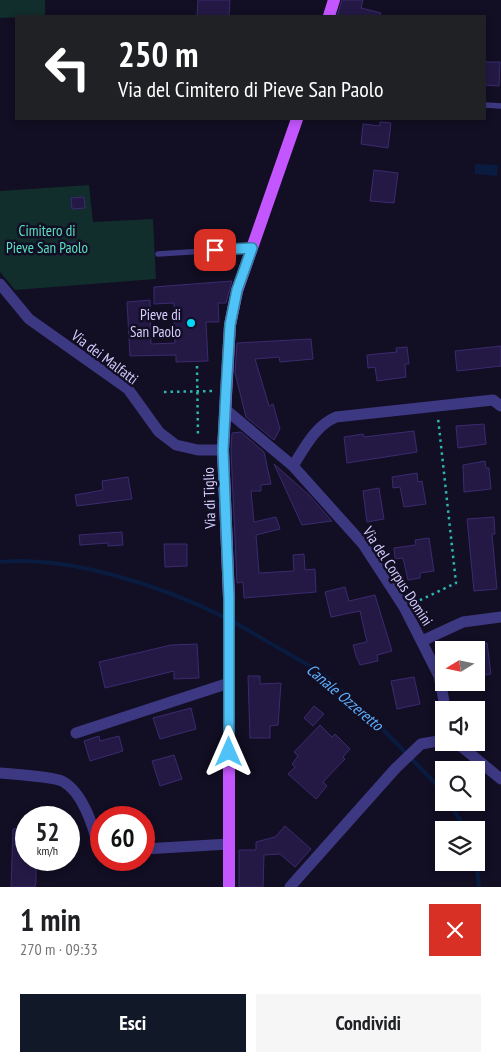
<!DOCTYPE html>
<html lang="it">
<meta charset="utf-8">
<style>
body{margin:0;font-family:"PT Sans Narrow",sans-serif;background:#f6f6f6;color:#202124;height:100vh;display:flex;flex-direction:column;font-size:19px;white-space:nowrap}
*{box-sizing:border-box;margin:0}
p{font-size:16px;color:#757577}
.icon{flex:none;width:28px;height:28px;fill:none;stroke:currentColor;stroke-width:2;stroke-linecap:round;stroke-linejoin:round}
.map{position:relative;height:887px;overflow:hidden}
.panel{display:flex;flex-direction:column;background:#fff;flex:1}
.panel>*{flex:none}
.banner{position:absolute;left:15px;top:15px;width:471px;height:105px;border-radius:0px;box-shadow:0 2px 8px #0003;background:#202124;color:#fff;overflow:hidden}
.needle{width:32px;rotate:260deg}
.tools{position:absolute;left:435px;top:641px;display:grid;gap:10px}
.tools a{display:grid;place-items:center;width:50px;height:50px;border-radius:0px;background:#fff;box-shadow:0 2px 8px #0003;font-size:25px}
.speed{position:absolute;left:15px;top:806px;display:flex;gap:10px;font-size:25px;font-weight:700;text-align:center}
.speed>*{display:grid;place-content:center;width:65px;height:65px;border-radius:50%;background:#fff;box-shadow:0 2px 8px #0003;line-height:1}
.speed small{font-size:12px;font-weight:400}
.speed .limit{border:8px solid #d22;background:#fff;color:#111}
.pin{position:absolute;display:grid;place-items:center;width:42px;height:42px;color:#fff;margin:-21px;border-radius:10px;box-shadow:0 2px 8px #0006}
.me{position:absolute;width:55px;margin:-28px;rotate:0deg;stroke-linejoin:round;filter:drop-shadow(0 0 4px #0008)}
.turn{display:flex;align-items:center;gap:18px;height:105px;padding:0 20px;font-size:22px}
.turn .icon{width:65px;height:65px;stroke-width:2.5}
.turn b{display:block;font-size:35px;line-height:42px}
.round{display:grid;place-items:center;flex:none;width:52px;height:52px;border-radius:0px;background:#f6f6f6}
.summary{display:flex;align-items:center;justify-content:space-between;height:85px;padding:0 20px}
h1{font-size:30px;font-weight:700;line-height:38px}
.cta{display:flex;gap:10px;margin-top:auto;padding:10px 20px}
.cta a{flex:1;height:58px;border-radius:0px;background:#111827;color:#fff;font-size:20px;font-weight:700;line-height:58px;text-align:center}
.cta a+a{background:#f6f6f6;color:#202124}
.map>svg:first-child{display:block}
</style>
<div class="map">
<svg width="501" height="887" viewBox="0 0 501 887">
<rect width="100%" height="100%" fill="#120e23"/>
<path fill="#112d2c" d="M0,0h45v16l-45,2z
M89,185l4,37 60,-3 3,60 -141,11 -15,-18v-81z"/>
<path fill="#091c40" d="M475,164l23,1 -1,11 -22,-2z"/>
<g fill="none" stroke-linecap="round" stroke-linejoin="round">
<path stroke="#091c40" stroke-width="4" d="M0,562c69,-7 165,25 226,56
M232,621l90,52 48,43 64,66 10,13
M449,802l17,28
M476,857l3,30"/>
</g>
<path fill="#231944" stroke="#3b2b70" d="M198,0h32l-1,16h-32z
M342,0h21l-2,8 20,5 -1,3h-43z
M485,62h15l-1,24 -14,-1z
M380,122l11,1 -3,25 -27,-4 2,-20 17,2z
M374,170l24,3 -4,30 -24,-2z
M84,197l1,11 -13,1 -1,-11z
M75,242l1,11 -21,2 -1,-11z
M232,281l-6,22h-8l1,19h-13l2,39 -32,1v-7l-46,1 -3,-54 23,-2 1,44 24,-1 -1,-40 -20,1v-17z
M311,339l2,20 -33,3 -1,-5 -24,2 14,47 4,-2 7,25 -6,11 -28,-23 -11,-44 2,-30z
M501,346v20l-44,5 -2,-20z
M407,347l2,17h-4l1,13 -29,4 -2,-14 -7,1 -1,-13 30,-3 -1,-4z
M484,424l2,20 -28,4 -2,-22z
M414,431l3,21 -70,11 -3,-26 19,-3 1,3z
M241,432l23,20 7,32 -10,1v6h-10l3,31 22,-5 4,12 -24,6 3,38 35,-2 -1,-16 11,-1 1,16 10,-1 1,23 -72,6 -1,-16 -6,1 -6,-133 1,-17z
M485,461l1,7h3l2,21 -27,3 -1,-27z
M274,464l35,31 23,26 -30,4z
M417,473l1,9 4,-1 4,23 -22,3 -4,-20 -7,1 -1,-11z
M128,477l4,22 -55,7 -2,-11 28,-5 -1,-9z
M379,488l5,31 -17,3 -4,-31z
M494,517l1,17h-3l5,55 -23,2 -7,-72z
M122,532l1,13 -15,1v-3l-28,2 -1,-10z
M429,538l5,33 -14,2v5l-12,2 -5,-22 -8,1 -1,-11 22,-3 -1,-5z
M164,544h23v22l-22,1z
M345,587l4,14 26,-6 17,56 -15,4 1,6 -18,4 -4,-9 -3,-11 14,-3 -7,-31 -29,6 -6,-25z
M487,643l4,31 -15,2v-32z
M197,644l2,34 -25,1v-8l-69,17 -6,-26 72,-17z
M248,676h12v8l21,-1 -3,42 -8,1v12h-20z
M414,677l6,27 -23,5 -6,-28z
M314,706l10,8 -11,12 -9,-8z
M191,708l5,21 -36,10 -7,-21z
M320,725l12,12 3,-3 15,15 -7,8 2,2 -22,23 4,4 -11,13 -28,-25 7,-7 -3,-3 6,-8 -4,-4z
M99,736l1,5 19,-5 4,15 -33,10 -6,-20z
M174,755l8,24 -22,7 -8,-25z
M285,826l26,23 -16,18 -15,-13 -16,1 -1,32h-24v-37h17v-8l19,-5z
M26,828v32h10v22l-1,5h-24l2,-58z"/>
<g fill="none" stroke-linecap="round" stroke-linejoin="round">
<path stroke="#2db5b0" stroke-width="2.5" stroke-dasharray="2.5 4" stroke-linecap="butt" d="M197,366l1,71
M164,392l51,-1
M414,603l42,-20 -18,-165"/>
<path stroke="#3d3882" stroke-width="5.5" d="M485,105l16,1
M158,254l94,-6"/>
<path stroke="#3d3882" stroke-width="11" d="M0,284l29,35 99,70 31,43 17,13 22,5h25
M225,409l68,57 70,78 41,63 35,69 5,25v39
M293,466c12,-19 22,-40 43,-49l157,-17 8,6
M422,641l41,-19 38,-5
M76,733l153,-50
M450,742l12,5 39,32
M0,773c12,1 53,4 62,8 21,11 31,45 37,67l2,1
M144,849l85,-5
M290,887l105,-118 26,-25 23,-4"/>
<path stroke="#c456ff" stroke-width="12" d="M329,16l5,-16
M229,887v-289l-6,-148 7,-125 7,-34 60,-172"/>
</g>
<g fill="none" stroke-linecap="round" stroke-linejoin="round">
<defs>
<path id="route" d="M215,250l37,-2 -15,42 -7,35 -4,66 -3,59 6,148v154"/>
</defs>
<use href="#route" stroke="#337fa1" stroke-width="12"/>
<use href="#route" stroke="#4fc3f7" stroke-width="9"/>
</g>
<circle fill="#00dbfa" stroke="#120e23" stroke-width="2" cx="191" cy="323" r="5"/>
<g text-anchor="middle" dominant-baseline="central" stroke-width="5" stroke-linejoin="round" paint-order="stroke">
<g font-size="15" fill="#5ae0c2" stroke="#120e23">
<text x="47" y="230">Cimitero di<tspan x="47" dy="17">Pieve San Paolo</tspan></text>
</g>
<g font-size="15" fill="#d6cfff" stroke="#120e23" text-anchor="end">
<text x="181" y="314">Pieve di<tspan x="181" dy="17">San Paolo</tspan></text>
</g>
<g font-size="15" fill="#d6cfff" stroke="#120e23">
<text transform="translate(105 357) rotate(37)">Via dei Malfatti</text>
<text transform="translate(209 498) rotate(-92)">Via di Tiglio</text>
<text transform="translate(398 576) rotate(57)">Via del Corpus Domini</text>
</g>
<g font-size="16" font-style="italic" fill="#5db0ff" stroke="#120e23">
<text transform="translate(345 697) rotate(40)">Canale Ozzeretto</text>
</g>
</g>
</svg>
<div class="tools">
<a><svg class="needle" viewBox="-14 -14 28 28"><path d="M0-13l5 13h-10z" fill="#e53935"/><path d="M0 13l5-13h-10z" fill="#757577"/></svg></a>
<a><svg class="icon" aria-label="sound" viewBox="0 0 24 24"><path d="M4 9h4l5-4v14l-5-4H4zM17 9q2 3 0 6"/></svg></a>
<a><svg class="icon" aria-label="search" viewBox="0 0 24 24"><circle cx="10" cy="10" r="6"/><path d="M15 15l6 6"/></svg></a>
<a><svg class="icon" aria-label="layers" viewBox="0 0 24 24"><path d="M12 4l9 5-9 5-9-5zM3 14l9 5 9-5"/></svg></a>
</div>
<div class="speed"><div>52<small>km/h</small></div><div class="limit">60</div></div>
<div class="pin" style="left:215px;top:250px;background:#d93025"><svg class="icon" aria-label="arrive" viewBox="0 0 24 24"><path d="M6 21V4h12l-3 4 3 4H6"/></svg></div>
<svg class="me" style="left:229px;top:752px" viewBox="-20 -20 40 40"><path d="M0-17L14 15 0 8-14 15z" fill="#4fc3f7" stroke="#fff" stroke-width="4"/></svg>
<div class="banner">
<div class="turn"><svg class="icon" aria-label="left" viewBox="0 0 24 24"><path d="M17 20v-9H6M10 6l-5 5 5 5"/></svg><div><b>250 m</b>Via del Cimitero di Pieve San Paolo</div></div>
</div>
</div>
<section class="panel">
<div class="summary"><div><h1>1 min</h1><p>270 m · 09:33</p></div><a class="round" style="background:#d93025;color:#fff"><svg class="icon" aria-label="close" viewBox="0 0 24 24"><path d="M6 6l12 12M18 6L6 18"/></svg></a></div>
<div class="cta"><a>Esci</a><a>Condividi</a></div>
</section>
